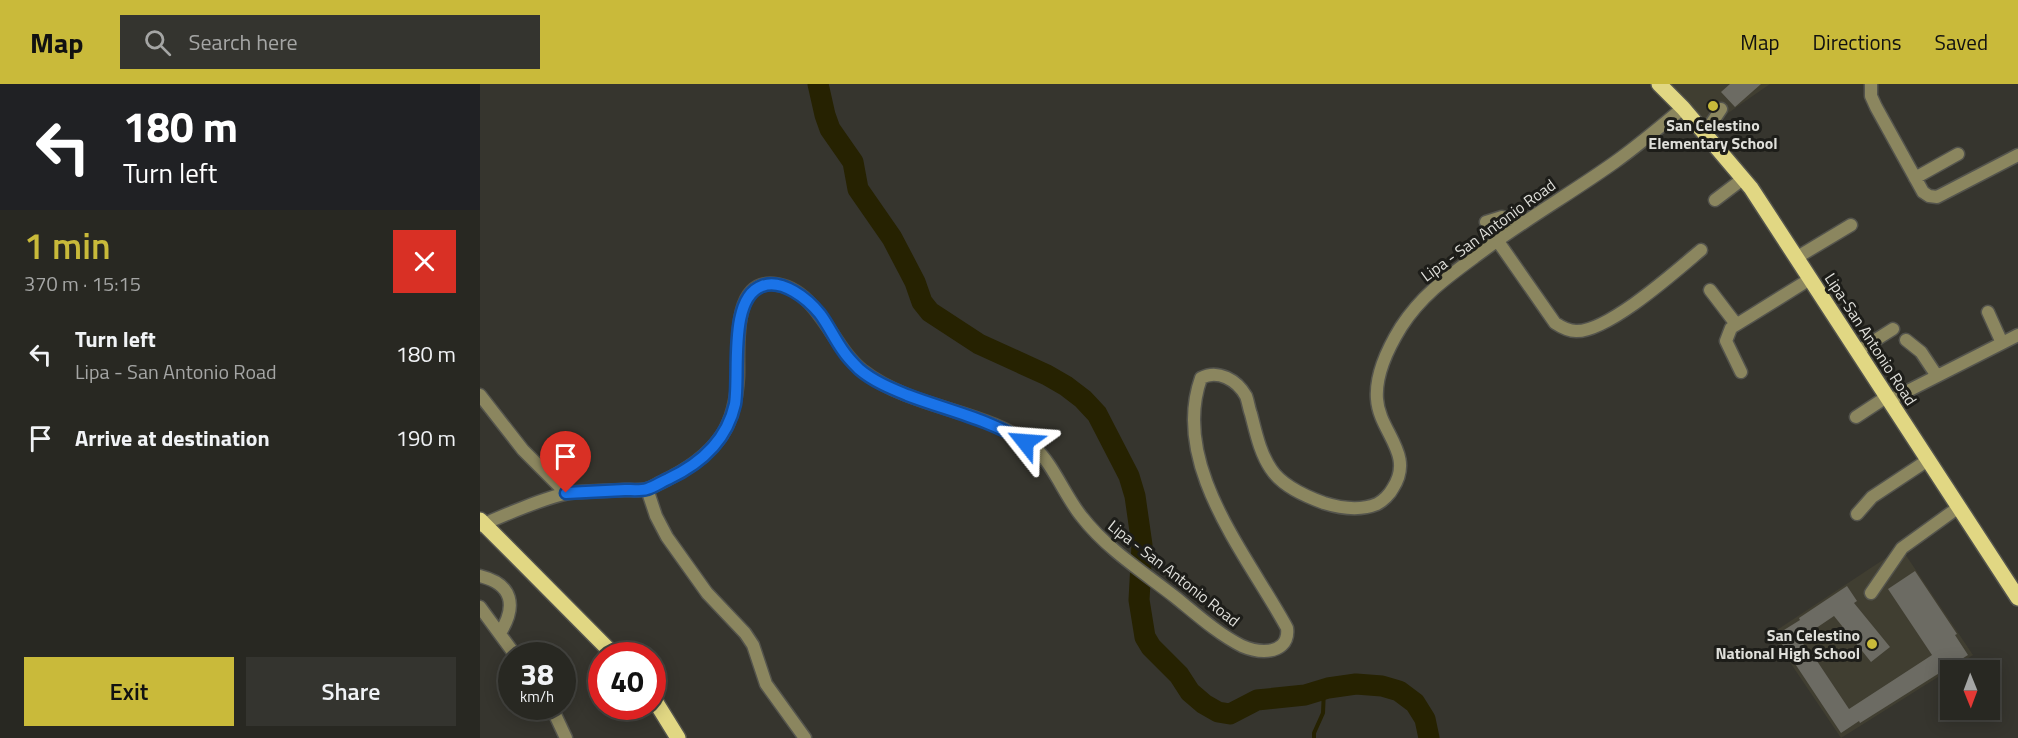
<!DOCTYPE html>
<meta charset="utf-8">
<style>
body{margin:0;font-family:"Titillium Web",sans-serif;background:#34342f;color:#f1f3f6;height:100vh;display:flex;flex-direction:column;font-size:22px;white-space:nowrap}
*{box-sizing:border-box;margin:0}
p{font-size:20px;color:#a5a6a5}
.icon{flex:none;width:33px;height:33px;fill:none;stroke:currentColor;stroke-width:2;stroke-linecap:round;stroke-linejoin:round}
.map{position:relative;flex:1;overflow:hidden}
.details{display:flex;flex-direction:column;background:#282822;width:480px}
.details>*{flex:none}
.guide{background:#202124;color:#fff;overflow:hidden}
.needle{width:39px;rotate:179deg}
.fabs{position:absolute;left:1460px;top:576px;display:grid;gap:12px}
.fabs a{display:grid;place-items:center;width:60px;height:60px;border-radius:0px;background:#282822;box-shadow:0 3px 15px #0003,0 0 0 2px #444440;font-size:30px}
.speed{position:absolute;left:18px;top:558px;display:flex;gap:12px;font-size:30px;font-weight:700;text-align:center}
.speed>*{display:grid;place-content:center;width:78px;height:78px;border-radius:50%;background:#282822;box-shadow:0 3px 15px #0003,0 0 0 2px #444440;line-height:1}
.speed small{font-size:15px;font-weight:400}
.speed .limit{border:9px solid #d22;background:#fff;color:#111}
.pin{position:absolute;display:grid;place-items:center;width:51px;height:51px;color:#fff;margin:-62px -26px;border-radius:50% 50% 50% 0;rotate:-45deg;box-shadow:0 0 6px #0007}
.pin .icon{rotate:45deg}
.me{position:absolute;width:66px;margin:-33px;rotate:298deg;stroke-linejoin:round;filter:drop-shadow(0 0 4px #0008)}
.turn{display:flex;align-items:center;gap:21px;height:126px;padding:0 24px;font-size:27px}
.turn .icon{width:78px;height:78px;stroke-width:2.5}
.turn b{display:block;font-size:42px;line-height:51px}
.round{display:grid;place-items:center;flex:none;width:63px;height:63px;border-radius:0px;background:#34342f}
.summary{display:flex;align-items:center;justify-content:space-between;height:102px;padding:0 24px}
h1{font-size:36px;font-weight:600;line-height:45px;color:#c9ba3a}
.action{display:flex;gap:12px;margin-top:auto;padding:12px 24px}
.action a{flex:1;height:69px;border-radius:0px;background:#c9ba3a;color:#111;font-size:24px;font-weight:600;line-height:69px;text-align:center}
.action a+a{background:#34342f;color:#f1f3f6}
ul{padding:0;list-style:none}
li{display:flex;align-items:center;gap:18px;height:84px;padding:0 24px}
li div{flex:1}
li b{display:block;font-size:22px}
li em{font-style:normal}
header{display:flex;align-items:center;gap:36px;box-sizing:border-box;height:84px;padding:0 30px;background:#c9ba3a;color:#111}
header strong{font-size:28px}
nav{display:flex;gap:33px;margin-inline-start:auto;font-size:21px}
.search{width:420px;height:54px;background:#34342f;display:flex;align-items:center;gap:15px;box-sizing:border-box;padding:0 21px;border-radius:0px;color:#a5a6a5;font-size:22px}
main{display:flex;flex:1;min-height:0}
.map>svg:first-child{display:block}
</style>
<header>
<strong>Map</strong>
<div class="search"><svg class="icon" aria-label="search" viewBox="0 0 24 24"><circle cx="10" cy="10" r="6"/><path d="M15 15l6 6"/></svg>Search here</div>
<nav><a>Map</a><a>Directions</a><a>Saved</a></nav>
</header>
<main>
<section class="details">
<div class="guide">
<div class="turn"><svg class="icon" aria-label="left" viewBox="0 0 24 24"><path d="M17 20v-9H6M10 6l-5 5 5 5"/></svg><div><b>180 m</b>Turn left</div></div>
</div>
<div class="summary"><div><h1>1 min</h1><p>370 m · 15:15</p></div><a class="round" style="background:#d93025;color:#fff"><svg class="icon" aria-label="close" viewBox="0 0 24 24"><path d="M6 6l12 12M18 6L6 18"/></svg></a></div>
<ul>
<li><svg class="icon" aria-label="left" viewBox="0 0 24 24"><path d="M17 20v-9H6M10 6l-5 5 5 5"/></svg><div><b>Turn left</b><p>Lipa - San Antonio Road</p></div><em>180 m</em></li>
<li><svg class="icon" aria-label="arrive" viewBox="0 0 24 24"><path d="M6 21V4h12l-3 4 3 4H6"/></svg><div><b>Arrive at destination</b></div><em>190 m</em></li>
</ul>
<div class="action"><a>Exit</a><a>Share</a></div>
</section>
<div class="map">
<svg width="1538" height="654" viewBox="0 0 1538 654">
<rect width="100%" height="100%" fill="#36352e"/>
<path fill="#403e31" d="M1185,0h105l-62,43z
M1421,464l72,107 -132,83 -70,-104z"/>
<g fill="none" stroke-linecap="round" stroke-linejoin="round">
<path stroke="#262201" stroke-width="4" d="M834,654v-5l9,-20 1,-24"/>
<path stroke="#262201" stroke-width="21" d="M338,0l7,31 5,14 23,33 5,27 34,49 23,44 7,20 8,10 49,32 68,31 19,11 17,13 14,15 32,62 6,20 7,49 -3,55 6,37 6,10 28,28 11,17 14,12 14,8 12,2 27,-14 48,-5 23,-7 28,-4 26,2 17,5 16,12 10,16 4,19"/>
</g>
<path fill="#6c6b63" d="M1250,0h31l-26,23 -14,-15z
M1435,487l42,63 -2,1 13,20 -108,68 -1,-2 -18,12 -65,-98 24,-15 -1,-2 48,-32 10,15 -3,2 36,44 -19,15 -37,-46 -34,23 11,17 2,-1 36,54 83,-54 -44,-66z"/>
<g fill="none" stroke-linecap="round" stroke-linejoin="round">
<defs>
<path id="minor" d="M1391,0v12l5,11 47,85 6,4 8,1 81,-42
M1225,49l16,-24
M1435,94l43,-24
M1235,116l29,-22
M1006,138l16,-5 21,6
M1017,156l58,83c6,4 13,8 21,8 32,1 100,-60 125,-81
M1316,174l55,-33
M1230,206l26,34
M1508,228l14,31
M1426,256l15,12 16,24
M1378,267l35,-22
M1261,288l-15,-31 5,-13 79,-49
M0,311l43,55 43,43
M1410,316l128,-65
M1376,333l32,-21
M167,405l9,27 11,21 40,56 38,40 8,12 13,39 39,54
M1377,430l15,-17 56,-37
M0,442c19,-9 69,-30 89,-33 18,-2 37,-2 55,-3 7,0 16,1 23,-1 5,-1 10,-5 15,-7 24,-12 45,-25 60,-47 11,-17 15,-40 16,-59 1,-26 -7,-96 36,-92 44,4 58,64 89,87 50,39 124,38 172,77 18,16 31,50 47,69 25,32 61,55 93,80 21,17 43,37 67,49 7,3 15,5 22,5 15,0 25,-8 23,-23 -39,-72 -117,-163 -86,-250 17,-9 36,2 45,18 2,5 3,13 5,18 5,19 9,39 20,55 11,17 34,27 53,34 16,5 36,8 53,1 6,-3 13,-10 16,-16 22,-34 -14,-56 -16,-89 -2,-25 11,-51 24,-72 20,-31 45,-49 75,-71 45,-34 94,-62 139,-94 24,-17 46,-36 68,-54
M0,492c33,8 37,30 20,57
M1391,509l31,-45 57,-41
M0,523l36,49
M71,622l15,32"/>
<path id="major" d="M1179,0l24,24 68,80 267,410
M0,436l135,136
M172,612l26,42"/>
</defs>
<use href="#minor" stroke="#54544d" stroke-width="15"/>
<use href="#major" stroke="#54544d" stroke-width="18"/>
<use href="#minor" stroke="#8b865f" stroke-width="12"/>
<use href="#major" stroke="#e1d783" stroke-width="15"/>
</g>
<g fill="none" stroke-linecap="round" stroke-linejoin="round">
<defs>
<path id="route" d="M86,409c19,-1 39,-2 59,-3 7,0 16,1 22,-1 7,-2 14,-7 21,-10 32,-15 59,-39 67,-75 5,-30 -7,-106 27,-118 20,-8 46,13 58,28 9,12 15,26 24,38 4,6 10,12 15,17 14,12 31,19 48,26 39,15 82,24 118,47"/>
</defs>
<use href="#route" stroke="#114b97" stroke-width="15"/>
<use href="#route" stroke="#1a73e8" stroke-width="10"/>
</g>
<g fill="#c9ba3a" stroke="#1d1d19" stroke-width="2">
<circle cx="1233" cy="22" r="6"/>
<circle cx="1392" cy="560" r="6"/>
</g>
<g text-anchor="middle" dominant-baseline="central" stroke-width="6" stroke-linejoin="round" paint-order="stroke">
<g font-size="16" font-weight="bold" fill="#dfdfda" stroke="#1d1d19">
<text x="1233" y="41">San Celestino<tspan x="1233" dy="18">Elementary School</tspan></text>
<text x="1380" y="551" text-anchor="end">San Celestino<tspan x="1380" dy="18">National High School</tspan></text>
</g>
<g font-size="16" fill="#dfdfda" stroke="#1d1d19">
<text transform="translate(1008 146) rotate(-36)">Lipa - San Antonio Road</text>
<text transform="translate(1391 255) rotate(57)">Lipa-San Antonio Road</text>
<text transform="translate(694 489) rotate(38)">Lipa - San Antonio Road</text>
</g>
</g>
</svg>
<div class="fabs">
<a><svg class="needle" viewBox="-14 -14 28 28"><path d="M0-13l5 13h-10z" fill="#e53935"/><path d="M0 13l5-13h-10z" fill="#a5a6a5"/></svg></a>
</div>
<div class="speed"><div>38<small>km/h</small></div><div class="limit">40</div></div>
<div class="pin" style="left:86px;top:409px;background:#d93025"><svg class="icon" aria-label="arrive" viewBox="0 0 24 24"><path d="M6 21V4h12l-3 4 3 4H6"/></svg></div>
<svg class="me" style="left:545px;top:358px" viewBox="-20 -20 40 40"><path d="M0-17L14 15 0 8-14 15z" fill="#1a73e8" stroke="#fff" stroke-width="4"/></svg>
</div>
</main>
